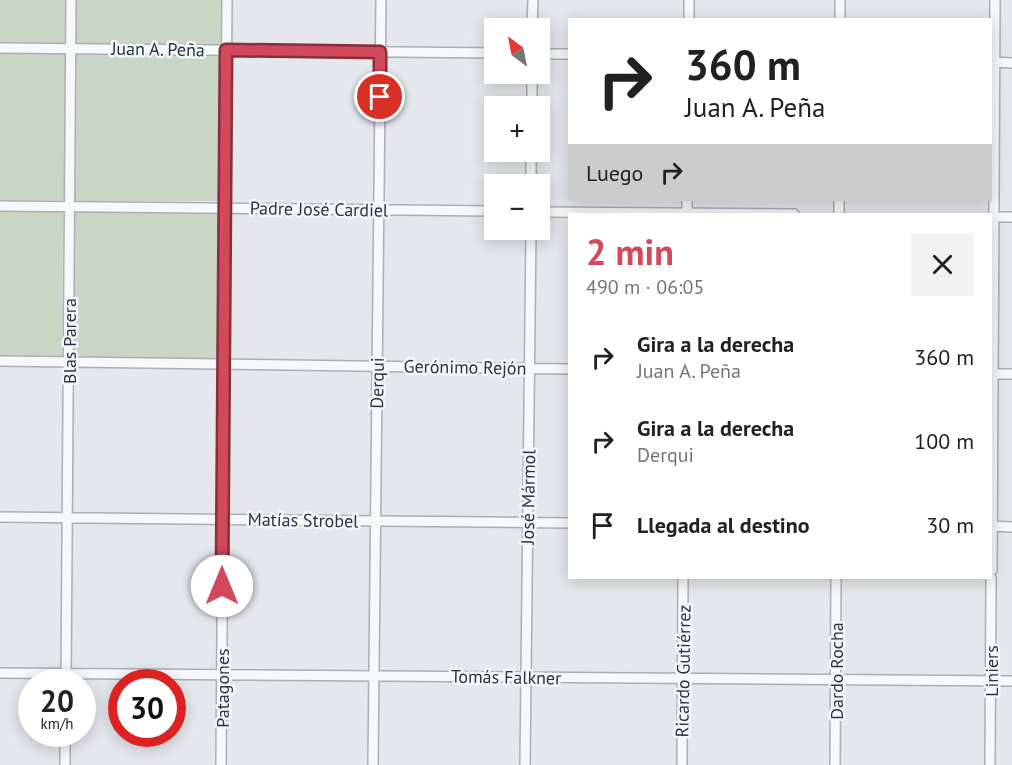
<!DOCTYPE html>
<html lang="es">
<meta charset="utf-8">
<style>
body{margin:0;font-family:"PT Sans",sans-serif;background:#f2f2f2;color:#202124;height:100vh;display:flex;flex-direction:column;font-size:22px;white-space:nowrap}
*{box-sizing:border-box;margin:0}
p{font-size:20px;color:#757577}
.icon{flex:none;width:33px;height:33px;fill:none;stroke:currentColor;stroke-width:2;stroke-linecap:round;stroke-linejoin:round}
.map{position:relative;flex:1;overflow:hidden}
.panel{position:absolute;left:568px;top:213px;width:424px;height:366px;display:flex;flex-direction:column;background:#fff;border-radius:0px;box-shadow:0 3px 15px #0003}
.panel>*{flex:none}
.guide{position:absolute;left:568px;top:18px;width:424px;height:183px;border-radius:0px;box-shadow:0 3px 15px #0003;background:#fff;color:#202124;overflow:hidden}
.needle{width:39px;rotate:328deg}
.tools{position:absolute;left:484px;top:18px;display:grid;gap:12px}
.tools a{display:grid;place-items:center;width:66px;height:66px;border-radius:0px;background:#fff;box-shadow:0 3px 15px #0003;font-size:30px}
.speed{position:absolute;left:18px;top:669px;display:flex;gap:12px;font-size:30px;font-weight:700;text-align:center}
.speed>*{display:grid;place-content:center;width:78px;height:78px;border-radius:50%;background:#fff;box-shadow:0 3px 15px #0003;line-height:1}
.speed small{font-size:15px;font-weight:400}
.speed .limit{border:9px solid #d22;background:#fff;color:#111}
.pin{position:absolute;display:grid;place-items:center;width:51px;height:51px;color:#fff;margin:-26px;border:3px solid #fff;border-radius:50%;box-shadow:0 2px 6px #0007}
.me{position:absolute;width:66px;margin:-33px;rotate:0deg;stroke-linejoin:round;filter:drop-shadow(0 0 4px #0008)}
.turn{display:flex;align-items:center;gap:21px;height:126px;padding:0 18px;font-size:27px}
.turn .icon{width:78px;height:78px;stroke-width:2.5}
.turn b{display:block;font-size:42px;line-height:51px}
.then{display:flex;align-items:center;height:57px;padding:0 18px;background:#0003;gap:12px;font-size:22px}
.round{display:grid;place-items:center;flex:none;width:63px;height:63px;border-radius:0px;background:#f2f2f2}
.headline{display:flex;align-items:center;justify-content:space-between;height:102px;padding:0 18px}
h1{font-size:36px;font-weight:600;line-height:45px;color:#d1495b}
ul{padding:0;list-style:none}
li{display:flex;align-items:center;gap:18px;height:84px;padding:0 18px}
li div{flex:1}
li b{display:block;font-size:22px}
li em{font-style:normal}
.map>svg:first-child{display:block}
</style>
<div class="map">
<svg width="1012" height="765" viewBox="0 0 1012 765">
<rect width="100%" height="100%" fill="#e4e7ec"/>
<path fill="#c9d6c5" d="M0,0h66l-1,43 -65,-1z
M77,0h144v44h-145z
M0,52h65v148h-65z
M76,55h145l-1,146h-145z
M0,210l63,1 -1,145 -62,-1z
M75,212l146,1 -2,145h-145z"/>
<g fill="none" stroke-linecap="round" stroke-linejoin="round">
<defs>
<path id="minor" d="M689,20v-20
M840,20v-20
M532,28l1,-28
M0,48l495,5
M540,54h30
M992,62l20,1
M532,106v-32
M531,184v-32
M0,206l495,5
M540,212l254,2
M687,214v-14
M839,214v-14
M992,217h20
M0,361l570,8
M992,374h20
M0,517l570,6
M992,526l20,1
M992,570l3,-570
M0,673l1012,8
M66,682l5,-682
M65,765v-31
M221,765l6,-765
M373,765l8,-765
M525,765l6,-535
M682,765l1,-187
M835,765l1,-187
M990,765l1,-187"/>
</defs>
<use href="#minor" stroke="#a9aeb7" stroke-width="12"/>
<use href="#minor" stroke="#f7f8fa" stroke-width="9"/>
</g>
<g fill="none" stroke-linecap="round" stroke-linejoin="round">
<defs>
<path id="route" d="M222,586l4,-536 154,2v45"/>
</defs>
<use href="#route" stroke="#882f3b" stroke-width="15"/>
<use href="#route" stroke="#d1495b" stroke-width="10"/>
</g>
<g text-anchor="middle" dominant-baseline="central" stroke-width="5" stroke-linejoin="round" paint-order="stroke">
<g font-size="18" fill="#2b3445" stroke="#f4f6f9">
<text transform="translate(158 49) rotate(1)">Juan A. Peña</text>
<text transform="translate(319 209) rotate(1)">Padre José Cardiel</text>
<text transform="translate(69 341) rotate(-90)">Blas Parera</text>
<text transform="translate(465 367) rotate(1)">Gerónimo Rejón</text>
<text transform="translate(377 383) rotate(-89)">Derqui</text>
<text transform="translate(528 497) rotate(-89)">José Mármol</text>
<text transform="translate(303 520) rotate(1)">Matías Strobel</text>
<text transform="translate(683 671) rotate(-89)">Ricardo Gutiérrez</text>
<text transform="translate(836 671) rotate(-90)">Dardo Rocha</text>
<text transform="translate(991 671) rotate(-90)">Liniers</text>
<text transform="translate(506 677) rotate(1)">Tomás Falkner</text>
<text transform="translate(222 688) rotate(-90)">Patagones</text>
</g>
</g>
</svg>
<div class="tools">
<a><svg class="needle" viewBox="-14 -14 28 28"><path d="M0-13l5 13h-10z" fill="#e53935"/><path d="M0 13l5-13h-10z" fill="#757577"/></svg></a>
<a>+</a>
<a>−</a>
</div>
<div class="speed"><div>20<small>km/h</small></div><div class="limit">30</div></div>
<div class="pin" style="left:380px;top:97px;background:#d93025"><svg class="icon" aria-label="arrive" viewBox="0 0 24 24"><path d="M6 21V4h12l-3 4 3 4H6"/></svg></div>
<svg class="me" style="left:222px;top:586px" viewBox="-20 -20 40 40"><circle r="19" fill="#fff"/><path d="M0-13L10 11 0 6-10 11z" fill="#d1495b"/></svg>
<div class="guide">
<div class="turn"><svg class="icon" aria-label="right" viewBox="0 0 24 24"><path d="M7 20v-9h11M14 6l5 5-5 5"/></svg><div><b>360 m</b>Juan A. Peña</div></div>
<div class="then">Luego<svg class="icon" aria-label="right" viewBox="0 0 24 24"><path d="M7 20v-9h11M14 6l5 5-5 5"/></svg></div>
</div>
<section class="panel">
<div class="headline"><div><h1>2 min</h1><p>490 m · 06:05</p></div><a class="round"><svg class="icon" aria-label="close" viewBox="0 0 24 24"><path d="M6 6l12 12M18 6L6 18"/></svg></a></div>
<ul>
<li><svg class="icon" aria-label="right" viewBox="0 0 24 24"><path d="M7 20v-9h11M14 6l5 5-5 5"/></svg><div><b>Gira a la derecha</b><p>Juan A. Peña</p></div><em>360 m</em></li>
<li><svg class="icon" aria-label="right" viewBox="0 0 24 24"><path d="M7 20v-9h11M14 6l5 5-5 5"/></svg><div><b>Gira a la derecha</b><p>Derqui</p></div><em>100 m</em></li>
<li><svg class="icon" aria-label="arrive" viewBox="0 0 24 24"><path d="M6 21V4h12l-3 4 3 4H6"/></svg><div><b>Llegada al destino</b></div><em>30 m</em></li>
</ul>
</section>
</div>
